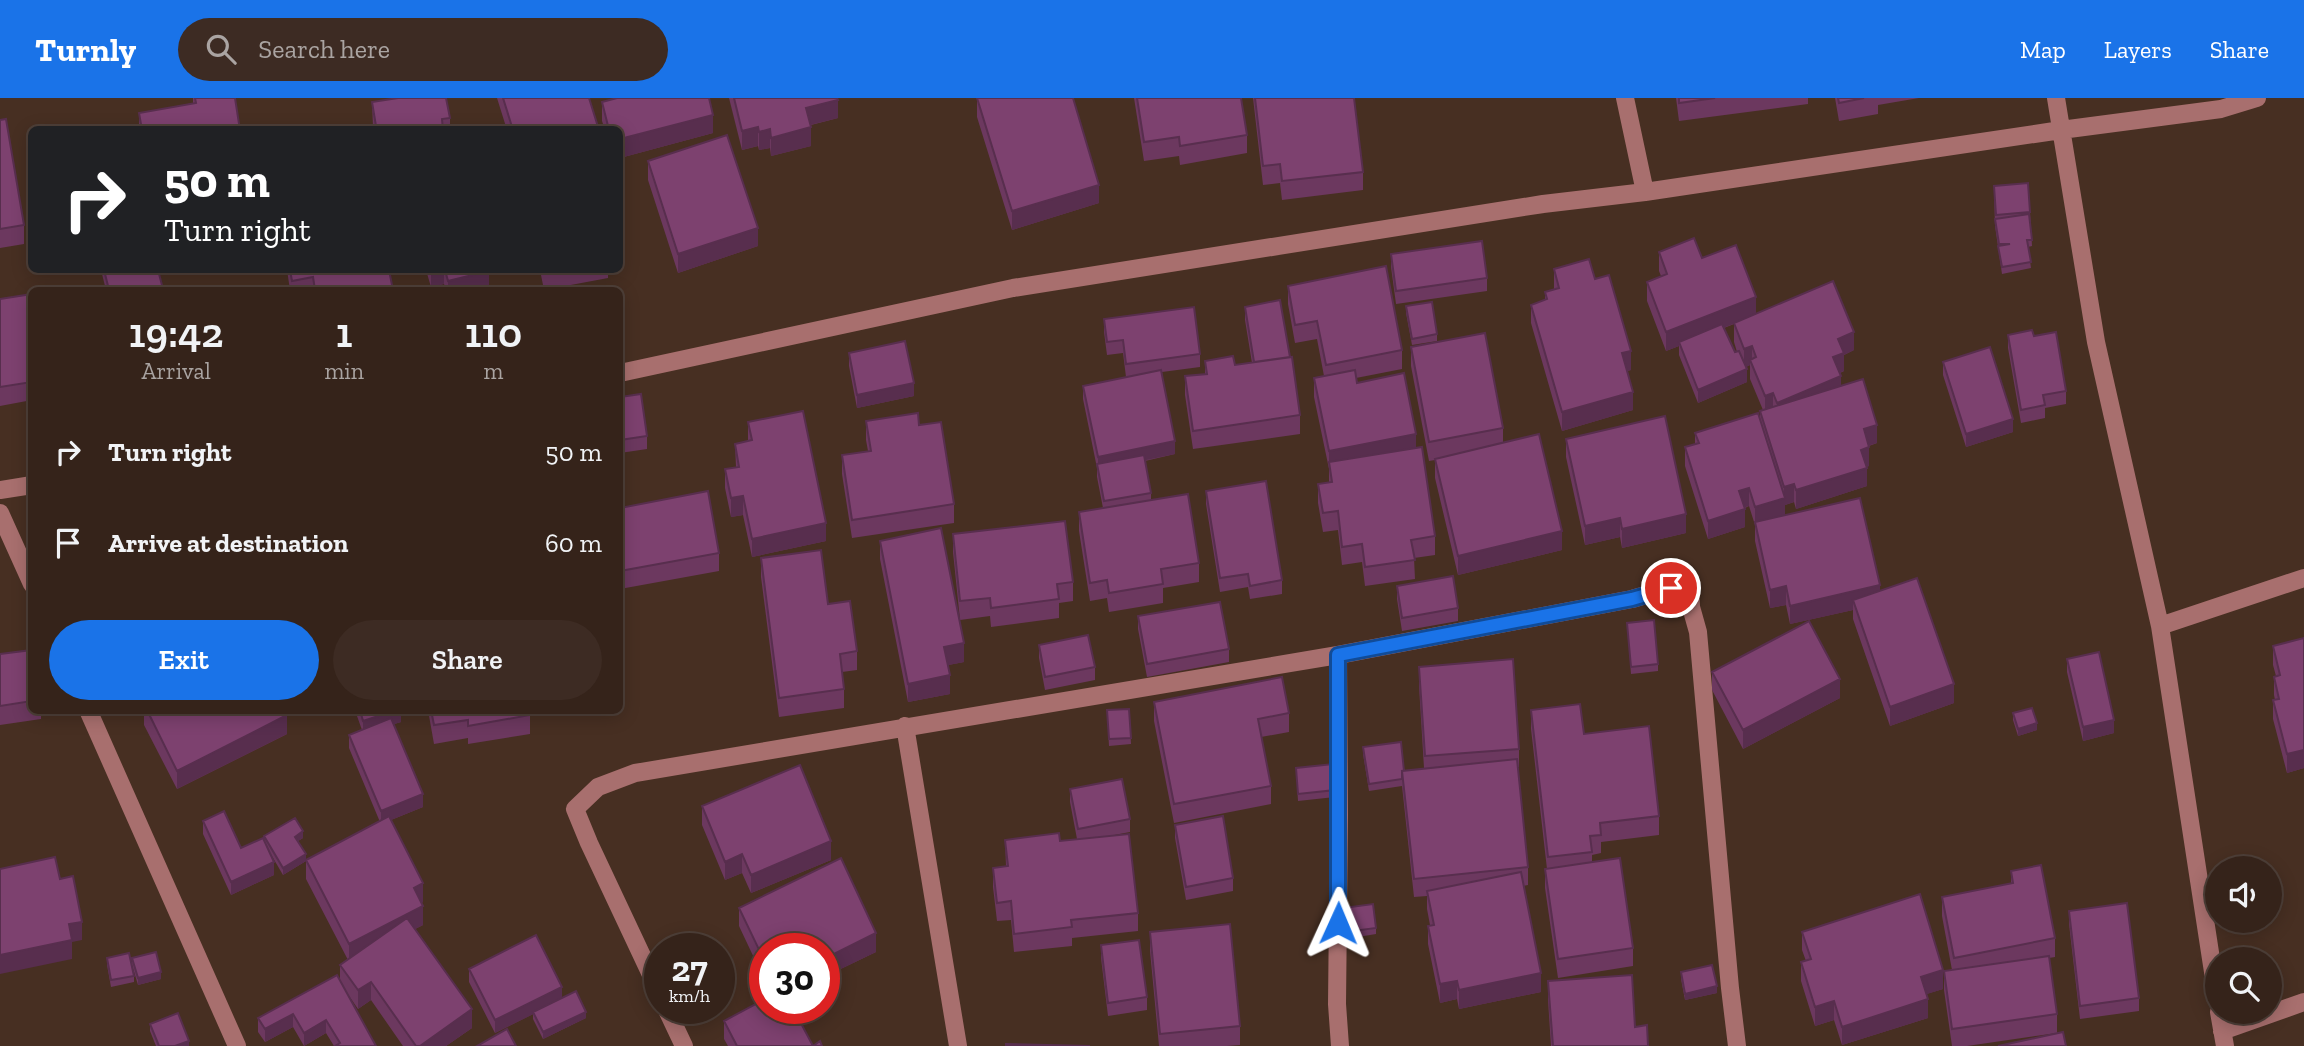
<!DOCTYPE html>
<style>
body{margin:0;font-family:"Zilla Slab",serif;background:#3d2b23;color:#f1f3f6;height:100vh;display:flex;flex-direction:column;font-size:26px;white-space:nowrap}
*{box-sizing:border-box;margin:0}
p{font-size:23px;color:#aaa4a2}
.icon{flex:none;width:38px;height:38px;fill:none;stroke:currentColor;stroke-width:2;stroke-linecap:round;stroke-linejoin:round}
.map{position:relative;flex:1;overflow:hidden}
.panel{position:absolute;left:28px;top:189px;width:595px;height:427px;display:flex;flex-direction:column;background:#35231a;border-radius:10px;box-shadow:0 4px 18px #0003,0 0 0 2px #4f4039}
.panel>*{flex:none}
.banner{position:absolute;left:28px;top:28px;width:595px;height:147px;border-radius:10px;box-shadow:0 4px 18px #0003,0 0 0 2px #4f4039;background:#202124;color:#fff;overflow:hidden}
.tools{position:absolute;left:2205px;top:758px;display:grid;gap:14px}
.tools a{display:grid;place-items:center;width:77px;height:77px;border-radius:50%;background:#35231a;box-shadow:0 4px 18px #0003,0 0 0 2px #4f4039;font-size:35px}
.speed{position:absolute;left:644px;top:835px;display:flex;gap:14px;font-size:35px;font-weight:700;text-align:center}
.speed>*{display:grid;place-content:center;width:91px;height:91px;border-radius:50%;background:#35231a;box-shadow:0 4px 18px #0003,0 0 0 2px #4f4039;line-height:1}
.speed small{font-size:18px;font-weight:400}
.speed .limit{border:10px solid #d22;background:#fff;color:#111}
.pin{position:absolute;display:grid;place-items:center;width:60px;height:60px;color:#fff;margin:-30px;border:4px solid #fff;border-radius:50%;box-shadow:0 2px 7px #0007}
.me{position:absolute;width:77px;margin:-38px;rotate:1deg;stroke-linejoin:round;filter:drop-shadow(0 0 5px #0008)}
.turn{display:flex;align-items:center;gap:24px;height:147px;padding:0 21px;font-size:32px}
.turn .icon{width:91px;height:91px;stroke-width:2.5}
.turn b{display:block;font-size:49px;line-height:60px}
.eta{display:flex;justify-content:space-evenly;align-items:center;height:119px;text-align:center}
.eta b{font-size:42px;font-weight:600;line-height:49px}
.button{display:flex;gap:14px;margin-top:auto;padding:14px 21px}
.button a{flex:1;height:80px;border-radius:42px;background:#1a73e8;color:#fff;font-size:28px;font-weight:600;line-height:80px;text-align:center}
.button a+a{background:#3d2b23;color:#f1f3f6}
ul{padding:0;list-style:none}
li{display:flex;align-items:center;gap:21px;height:91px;padding:0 21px}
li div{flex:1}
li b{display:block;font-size:26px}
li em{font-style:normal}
header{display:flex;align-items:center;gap:42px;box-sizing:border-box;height:98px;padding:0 35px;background:#1a73e8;color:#fff}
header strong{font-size:33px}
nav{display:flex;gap:38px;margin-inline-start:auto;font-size:24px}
.search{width:490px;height:63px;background:#3d2b23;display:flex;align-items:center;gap:18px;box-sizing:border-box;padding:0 24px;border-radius:38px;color:#aaa4a2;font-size:26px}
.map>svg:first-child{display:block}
</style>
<header>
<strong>Turnly</strong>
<div class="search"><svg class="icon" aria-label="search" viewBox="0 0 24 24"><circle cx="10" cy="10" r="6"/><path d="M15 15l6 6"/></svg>Search here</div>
<nav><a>Map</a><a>Layers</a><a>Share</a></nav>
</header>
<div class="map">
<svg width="2304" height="948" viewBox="0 0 2304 948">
<rect width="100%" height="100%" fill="#472f22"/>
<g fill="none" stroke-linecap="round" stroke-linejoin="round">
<path stroke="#a86f6e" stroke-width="18" d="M1625,0l20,94
M2056,0l40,244 64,284 57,372
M620,275l393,-85 530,-84 102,-12 416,-62 160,-21 36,-11
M0,392l32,-5
M0,415l32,71
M2160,528l144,-48
M1338,557l1,160 -2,189 3,42
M88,612l149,336
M905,628l53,320
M660,896l-71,-151 -14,-34 23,-22 37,-14 703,-118 294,-56 58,-17 1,25 7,25 32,356 7,58
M666,910l18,38
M2219,914l6,34
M2222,933l82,-29"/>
</g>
<path fill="#6c385f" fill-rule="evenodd" d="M193,0h42l5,32h-101v-17l54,-10z
M497,0h92l10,32h-92z
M729,0h108l1,20 -27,7v21l-40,10 -1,-8 -11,2 -1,-4 -16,4z
M977,0l122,105 -87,27 -35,-113z
M1134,0h107l6,37v18l-67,12 -1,-9 -35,5z
M1253,0h101l9,74v18l-81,10 -2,-17 -17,2z
M1676,0h132v6l-129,17z
M1835,0h84l-41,7v9l-39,7z
M372,4l78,16v12h-91l14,-3z
M602,4l111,31 -93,25v-28h-15l-3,-9z
M0,22l24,105v19l-24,4z
M648,63l110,85 -80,27 -30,-93z
M1994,94l36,20 2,34 -4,1 3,21 -29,6 -7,-48z
M1659,154l43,6 54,56 98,36 -10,5v16l-4,2 1,13 36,57 -8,3v20l-3,1 1,19 -71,23 -2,-7 -9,3v10l95,76 74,112 -64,23 -37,-107v-9l-63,14 -4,-19 -16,3 -15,-67v-16l-6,-19 -4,2v19l-37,12 -23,-73v-19l10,-3v-11l65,-11v-11l3,-1 -13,-31v-14l-4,2 1,15 -49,21 -19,-48v-9l-13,5 -19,-50v-19l14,-6 -2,-5zM1734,226v18l3,10h-2l-11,-24z
M1391,156l96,24v13l-91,13 -5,-37z
M1554,171l41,10 36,91 -4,1 6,39 -71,21 -31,-108v-18l14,-5v-8l9,-3z
M101,172h57l5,20h-57z
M287,172h102l4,20h-103z
M426,172h79l-16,4v16h-43l-2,-6 -13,3z
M540,172h68v8l-64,12z
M1288,188l114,64v19l-46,9 1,5 59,65 19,88v19l-21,3 1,21 -50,7 -3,-24 -20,3 -4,-35 -15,2 -5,-29v-19l11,-1v-14l-15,-72v-19l10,-2 -7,-37 -22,4 -7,-39z
M32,196v106l-32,6v-107z
M1406,208l31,28v7l-25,4 -6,-32z
M1245,209l55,108v19l-107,15 -8,-54v-19l20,-2v-13l30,4 17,-2 -7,-43z
M1104,221l96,35v13l-38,5 13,82 -30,7 6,32v7l48,63v19l-36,6v15l-54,9 -2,-14 -17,3 -11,-70v-19l24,-4 -6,-31v-9l-14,-69v-13l52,-10 -9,1 -3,-24 -16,2 -3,-23z
M2008,237l26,1 32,55v13l-21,4v10l-24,5 -13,-75z
M1411,249l92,81v14l59,108 -104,25 -23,-97v-18l-6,1 -18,-95z
M849,255l65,43 -57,12 -8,-42z
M1943,264l70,70 -47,15 -23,-72z
M620,299l27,39v13l-27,4z
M866,323l53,4 35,79v19l-102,15 -10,-64v-19l26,-4 -2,-11z
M748,324l78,119 -74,16 -9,-42 -12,2 -6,-29v-19l11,-2 -1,-23 13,-3z
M1566,341l120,94 -64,15 -2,-11 -35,8 -19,-88z
M1206,393l76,89v14l-32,5 -2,-12 -28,5 -14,-88z
M620,410l99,45v18l-99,18z
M953,436l120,48v19l-14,2v15l-68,9 -1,-11 -30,4 -7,-68z
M880,443l84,121 -16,3 2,29 -42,8 -28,-143z
M761,460l67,46 29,47v19l-15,2 2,17v19l-65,9 -18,-140z
M1397,488l61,22v13l-56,10 -5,-32z
M1138,518l91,33v13l-82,15 -9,-48z
M1627,525l31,41v7l-27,3z
M2304,540v130l-17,5 -14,-54v-19h2l-1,-5v-18l2,-1 -3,-11v-19z
M1039,547l56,22v13l-50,10 -6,-32z
M32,552v60h9v9l-41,6v-71z
M2067,561l47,74 -31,8 -16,-69z
M1419,569l100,82v18h-1l10,100v18l-5,1 18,106 -82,17 -2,-10 -17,4 -12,-59v-18l2,-1 -3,-16v-13l-13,1 -12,-111 -33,5 -6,-37v-7l41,24 20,-3 -5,-82z
M1712,574l128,26 -97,51 -31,-59z
M1154,604l135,11v19l-28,5 10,49v18l-97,19 -20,-102z
M1129,611l2,35 -22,2 -2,-36z
M144,612h140l3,24 -110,55 -33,-64z
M357,612h44v12l-7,2 29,83 -32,13 32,82 -2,1 2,22 -8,4 57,99 -26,18h-43l-32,-46 -13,9 -11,-16 29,53h-42l-8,-13 -22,13 -11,-19 -28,15 -7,-10v-14l82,-37v-16l8,-5 -42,-81v-18l-23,14 -14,-24 5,24 -43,20 -28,-61v-13l38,27 23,-7v-5l39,2 -5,3 8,19 74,-38 -31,-74v-13l13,-5 -5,-14z
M428,612h102v24l-62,10v-6l-34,6z
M1531,612l53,24 75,82v19l-58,7v11l-9,2v7l41,86v18l-75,12 -13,-90v-19h2l-16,-140z
M2013,615l24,17 -19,6 -5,-16z
M1296,670l39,22v7l-37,4z
M1070,691l60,30v13l-21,4 29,77v18l-66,7v8l-58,6 -3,-32 -14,1 -4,-34v-19l13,-2 -1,-26 55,1 17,-2 -7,-37z
M702,708l129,54 -80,33 -9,-20 -17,7 -23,-55z
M1175,727l58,53v13l-47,9 -11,-62z
M2011,773l44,67v19l-6,1 8,56v19l-90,13h-15l-8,-56v-19l8,-1 -10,-54v-19l69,-14z
M739,810l137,44 -52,25v-29h-59l-1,31 -25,-53z
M1343,810l33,20v6l-30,5z
M2069,813l70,87v13l-59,8 -11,-95z
M1150,834l90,94v19l-13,1h-68l-9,-95z
M1802,834l141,57 -17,5 2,24 -86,27 -8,-25 -19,6 -14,-45v-19l5,-1 -4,-11z
M1101,847l46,52v13l-39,6 -7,-58z
M107,860l27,18v6l-23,5 -4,-22z
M132,860l29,21 -23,6 -6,-20z
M469,871l93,29 24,20 -43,21 -10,-20v-5l-38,19 -26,-51z
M1681,874l36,21 -32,7 -4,-21z
M1548,883l87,46 13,19h-97l-3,-46z
M784,919l29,29h9h-94l-4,-7v-18z
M150,926l39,22h-33l-6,-15z"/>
<path fill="#582e4e" d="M838,2v18l-32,8v-18z
M713,17v18l-93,25v-19z
M758,29v19l-16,4v-19z
M811,29v19l-40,10v-18z
M770,31v19l-11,2v-18z
M1099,87v18l-87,27v-19z
M758,130v18l-80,27v-19z
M431,172h13v14l-13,3z
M485,172h20l-16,4v16h-41v-9z
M1756,199v18l-76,30 -1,-3v4l-13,5v-19z
M1854,234v18l-10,5v16l-11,4v-18l5,-18z
M1752,248v19l-2,-5v5l-6,3v-19z
M1631,253v19l-9,2v-19z
M1747,271v13l-49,21v-13z
M1841,278v18l-64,27v-18z
M914,285v13l-57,12v-13z
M1633,294v18l-71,21v-19z
M1773,295v19l-8,3v-19z
M2013,321v13l-47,15v-13z
M1877,327v18l-13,4v-18z
M1416,336v18l-87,11v-12z
M1175,343v13l-77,16v-13z
M1869,349v19l-8,3v-19z
M1867,370v18l-71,23v-19z
M1794,386v18l-9,3v12l-30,6v-16l29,-9v-11z
M1749,390v18l-10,3v-18z
M743,398v19l-12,2v-19z
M1745,411v18l-37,12v-18z
M1686,416v19l-64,15v-19z
M1620,420v19l-35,8v-19z
M826,425v18l-74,16v-18z
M1562,433v19l-104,25v-19z
M1880,487v19l-27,-4v10l-63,14v-18z
M1786,488v19l-16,3v-18z
M964,545v19l-20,4v-19z
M950,577v19l-42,8v-18z
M1840,581v19l-97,51v-19z
M1954,586v19l-64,23v-19z
M397,612h4v12l-38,12v-13z
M287,617v19l-110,55v-18z
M2114,622v13l-31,8v-14z
M2037,625v7l-19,6v-7z
M2304,652v18l-17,5v-19z
M423,696v13l-42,17v-13z
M303,733v7l-8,5v-6z
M831,743v19l-80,33v-18z
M306,756v7l-23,14v-7z
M742,756v19l-17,7v-18z
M274,764v13l-43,20v-13z
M423,785v19l-9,5v-19z
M423,808v19l-74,38v-19z
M82,824v18l-10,2v17l-72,15v-19l69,-31z
M876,835v19l-52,25v-18z
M1943,872v19l-22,7v-19z
M161,874v7l-23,6v-7z
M1541,875v19l-82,17v-19z
M1457,883v18l-17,4v-19z
M371,884v18l-13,9v-19z
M1717,888v7l-32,7v-6z
M562,889v13l-67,33v-13z
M1928,901v19l-86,27v-18z
M1834,903v19l-19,6v-19z
M472,911v19l-26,18h-26z
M586,914v6l-43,21v-7z
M293,916v13l-28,15v-13z
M326,922v13l-22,13v-13z
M189,943v5h-14z"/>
<path fill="#7d416f" stroke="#582e4e" stroke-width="2" d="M195,0h40l5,32h-98l-3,-17 57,-10z
M398,0h48l4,20 -8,1 1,11h-84l17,-4 -4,-24z
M503,0h86l10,32h-49v-2l-6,2h-31z
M617,0h92l4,17 -93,24v-9h-11l-7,-28z
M734,0h103l1,2 -32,8 5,19 -40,11 -1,-9 -11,3 -1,-5 -16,4z
M977,0h96l26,87 -87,26z
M1137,0h104l6,37 -67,11 -1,-9 -35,5z
M1255,0h99l9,74 -81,9 -2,-17 -17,2z
M1679,0h36l-36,5z
M1838,0h26l-25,5z
M6,21l18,106 -24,4v-109z
M727,37l31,93 -80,26 -30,-93z
M2028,85l2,29 -34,3 -2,-29z
M2029,116l3,26h-5l4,22 -29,5 -4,-21 12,-2h-11l-4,-25z
M1694,140l8,20 34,-13 20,52 -90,35 -19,-50 20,-8 -8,-22z
M1482,143l5,37 -91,13 -5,-37z
M1589,161l6,20 14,-4 22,76 -9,2 11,39 -71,20 -31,-107 16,-6 -2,-7 14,-4 -5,-19z
M1386,168l16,84 -76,15 -9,-44 -22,4 -7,-39z
M104,172h54l5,19 -4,1h-50z
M290,172h99l4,20h-78l-2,-13 -21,4z
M445,172h43l1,1 -41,10z
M1833,183l21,51 -16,7 6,14 -11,4 8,19 -64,27 -4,-10 -8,3 -15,-36 6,-3 -4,-11 -8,3 -10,-26z
M32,196v88l-32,5v-88z
M1280,202l10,57 -36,5 -9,-55z
M1432,204l5,32 -25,5 -6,-33z
M1194,209l6,47 -74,10 -3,-24 -16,2 -3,-23z
M1722,226l13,28 4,-1 8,18 -49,21 -19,-48z
M2032,232l2,6 22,-4 10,59 -23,4 2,10 -24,5 -13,-75z
M1485,235l18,95 -74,14 -18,-95z
M905,243l9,42 -57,12 -8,-42z
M1990,249l23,72 -47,15 -23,-72z
M1233,258l2,9 57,-8 8,58 -107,16 -8,-55 22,-2 -2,-13z
M1161,272l14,71 -77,16 -15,-71z
M1355,272l2,13 47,-10 12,61 -87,17 -15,-73z
M1863,281l14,46 -13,4 5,18 -8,3 6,18 -71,22 -2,-6 -10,3 -24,-76z
M641,296l6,42 -27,4v-43z
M803,313l23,112 -74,16 -9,-43 -12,2 -6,-29 14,-2 -4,-23 17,-4 -4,-18z
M918,315l1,12 22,-3 13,82 -102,16 -10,-65 29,-4 -5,-30z
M1758,315l27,85 -30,9 -6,-19 -10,3 6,18 -37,12 -23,-74 14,-4 -4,-10z
M1665,318l21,98 -64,15 -2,-11 -35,8 -19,-87z
M1539,336l23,97 -104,25 -23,-97z
M1422,349l13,89 -24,4 4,20 -50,7 -3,-23 -20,3 -4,-36 -15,2 -5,-29 14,-2 -3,-20z
M1144,357l7,38 -47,8 -7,-37z
M1266,383l16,99 -32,6 -2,-12 -28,4 -14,-87z
M708,393l11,62 -99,18v-63z
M1188,396l11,69 -38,6 2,15 -54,9 -2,-13 -17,3 -11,-71z
M1860,400l20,87 -90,21 -4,-20 -16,4 -15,-68z
M1065,423l8,61 -16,2 2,15 -68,9 -1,-10 -30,3 -7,-67z
M941,430l23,115 -20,4 6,28 -42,9 -28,-143z
M821,452l7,54 22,-3 7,50 -17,3 4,35 -65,9 -18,-140z
M1453,478l5,32 -56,10 -5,-32z
M1917,480l37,106 -64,23 -37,-107z
M1220,504l9,47 -82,15 -9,-48z
M1654,522l4,44 -27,3 -4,-44z
M1809,523l31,58 -97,51 -31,-58z
M1088,537l7,32 -50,10 -6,-32z
M2304,540v112l-17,4 -14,-54 6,-1 -5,-22 6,-2 -7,-29z
M32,552v51l-32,5v-52z
M2099,554l15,68 -31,7 -16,-68z
M1513,561l6,90 -94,7 -6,-89z
M1282,579l7,36 -31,6 13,67 -97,18 -20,-102z
M1580,606l4,30 65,-8 10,90 -59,7 1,12 -11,1 2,16 -44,5 -17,-147z
M2032,610l5,15 -19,6 -5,-16z
M1129,611l2,29 -22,1 -2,-29z
M147,612h137l3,5 -110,56z
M360,612h37l-34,11z
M431,612h99v5l-62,11v-6l-34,5z
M391,620l32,76 -42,17 -32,-76z
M1401,644l3,29h-2v8l-33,5 -6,-37z
M1517,661l11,108 -114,12 -12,-108z
M1333,666l2,26 -37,4 -2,-26z
M800,667l31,76 -80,34 -9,-21 -17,8 -23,-56z
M1122,681l8,40 -52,10 -8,-40z
M224,713l17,37 22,-10 11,24 -43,20 -28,-61z
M389,718l34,67 -9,5 9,18 -74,38 -43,-84z
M1223,718l10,62 -47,9 -11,-62z
M295,720l8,13 -8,6 11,17 -23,14 -19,-32z
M1059,735l1,8 69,-7 9,79 -67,7 1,7 -58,7 -3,-33 -14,2 -4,-35 15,-2 -3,-26z
M55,759l5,22 13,-3 9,46 -13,2 3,16 -72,15v-86z
M841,760l35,75 -52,26v-11h-59l-1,12 -25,-52z
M1620,760l13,90 -75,11 -13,-90z
M2041,767l14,73 -101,20 -12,-61 71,-14 -2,-12z
M1521,774l20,101 -82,17 -2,-9 -17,3 -12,-58 6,-1 -7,-34z
M1920,796l23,76 -22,7 7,22 -86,28 -8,-26 -19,6 -14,-45 10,-3 -9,-27z
M2127,805l12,95 -59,8 -11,-95z
M1373,806l3,24 -30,4 -3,-24z
M407,820l65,91 -52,37h-4l-45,-64 -13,8 -18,-25z
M1230,826l10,102 -80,8 -10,-102z
M536,837l26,52 -67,33 -26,-51z
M1139,842l8,57 -39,6 -7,-58z
M156,854l5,20 -23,6 -6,-20z
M129,855l5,23 -23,4 -4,-22z
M2049,858l8,58 -105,15 -8,-58z
M1712,867l5,21 -32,8 -4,-22z
M337,877l39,71h-41l5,-3 -14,-23 -22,13 -11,-19 -28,15 -7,-11z
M1632,877l3,52 12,-2 1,21h-95l-5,-65z
M576,893l10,21 -43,20 -10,-20z
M765,901v9h15l4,9 11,-5 18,34 7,-5 2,5h-85l-13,-25z
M178,915l11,28 -14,5h-16l-9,-22z
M507,931l9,17h-39z
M2063,934l3,14h-68z
M1006,946l84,2h-84z"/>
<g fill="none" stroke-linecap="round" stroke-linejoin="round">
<defs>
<path id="route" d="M1338,825v-268l294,-56 39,-11"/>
</defs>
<use href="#route" stroke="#114b97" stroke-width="18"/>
<use href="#route" stroke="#1a73e8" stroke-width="12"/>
</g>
</svg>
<div class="tools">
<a><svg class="icon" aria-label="sound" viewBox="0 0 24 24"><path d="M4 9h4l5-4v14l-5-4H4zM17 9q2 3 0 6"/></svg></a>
<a><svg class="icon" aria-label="search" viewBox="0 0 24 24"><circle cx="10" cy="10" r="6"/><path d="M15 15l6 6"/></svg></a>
</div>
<div class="speed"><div>27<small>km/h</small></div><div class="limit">30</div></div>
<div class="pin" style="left:1671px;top:490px;background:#d93025"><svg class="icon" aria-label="arrive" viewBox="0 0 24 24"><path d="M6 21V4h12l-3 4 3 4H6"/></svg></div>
<svg class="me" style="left:1338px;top:825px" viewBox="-20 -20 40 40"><path d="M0-17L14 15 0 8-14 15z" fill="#1a73e8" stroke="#fff" stroke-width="4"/></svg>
<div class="banner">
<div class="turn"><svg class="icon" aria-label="right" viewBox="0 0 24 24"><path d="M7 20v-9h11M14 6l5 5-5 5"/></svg><div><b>50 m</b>Turn right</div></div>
</div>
<section class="panel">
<div class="eta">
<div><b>19:42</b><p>Arrival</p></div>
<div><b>1</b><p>min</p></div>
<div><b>110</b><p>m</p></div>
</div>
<ul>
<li><svg class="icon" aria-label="right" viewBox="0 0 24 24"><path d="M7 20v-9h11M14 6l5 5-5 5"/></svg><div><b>Turn right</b></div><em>50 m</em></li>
<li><svg class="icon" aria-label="arrive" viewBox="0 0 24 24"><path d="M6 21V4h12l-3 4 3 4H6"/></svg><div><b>Arrive at destination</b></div><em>60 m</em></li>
</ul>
<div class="button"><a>Exit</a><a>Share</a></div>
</section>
</div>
